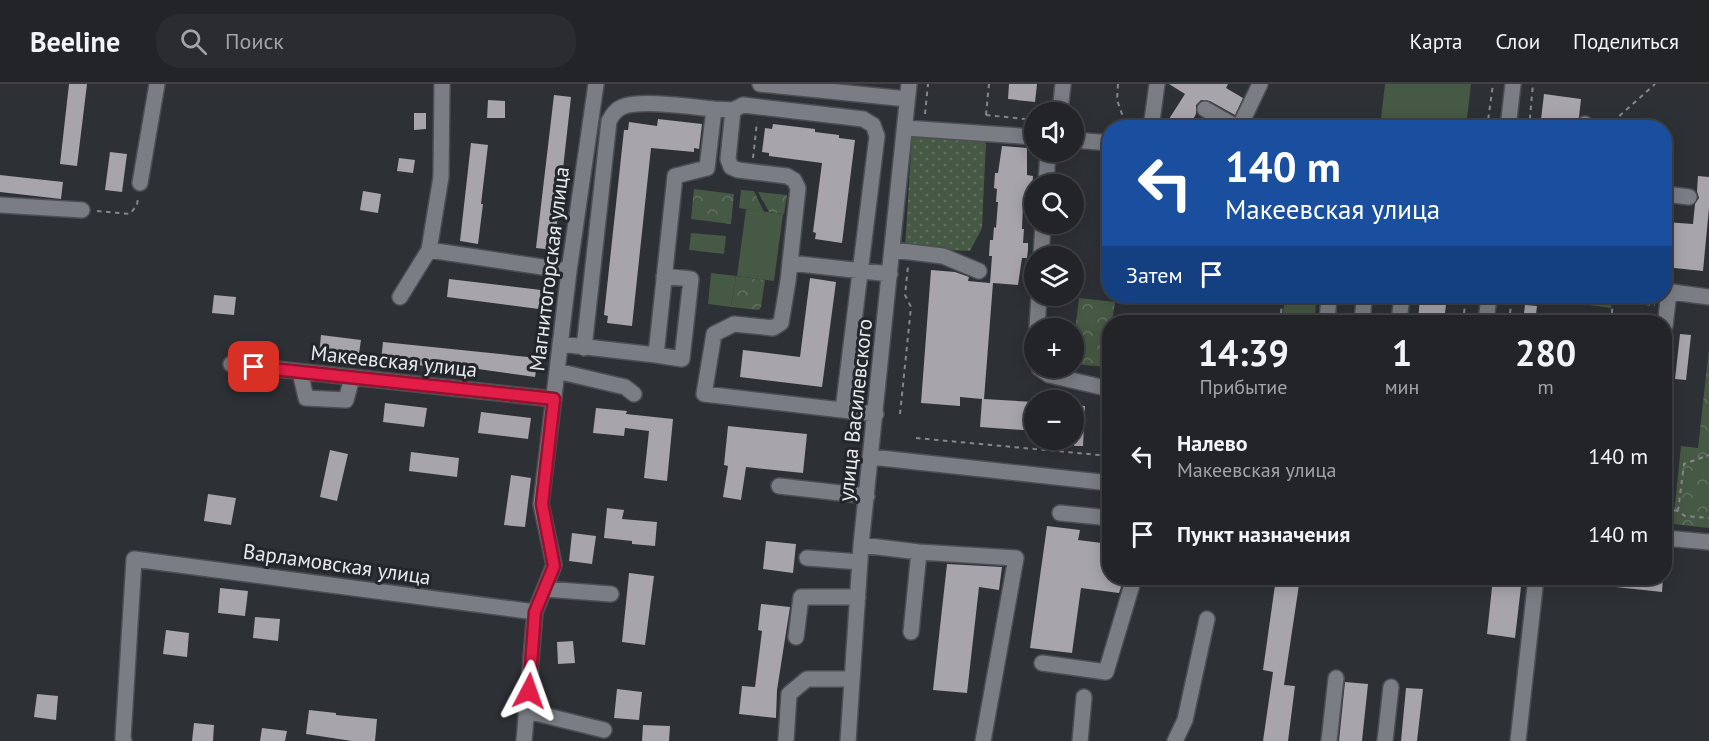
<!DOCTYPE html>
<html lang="ru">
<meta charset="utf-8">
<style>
body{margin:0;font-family:"PT Sans",sans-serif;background:#2a2c30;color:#f1f3f6;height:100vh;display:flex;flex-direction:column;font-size:22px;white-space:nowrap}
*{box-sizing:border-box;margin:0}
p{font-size:20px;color:#a2a4a8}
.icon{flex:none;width:33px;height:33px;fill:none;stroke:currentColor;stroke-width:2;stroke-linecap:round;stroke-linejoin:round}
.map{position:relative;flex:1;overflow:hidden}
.details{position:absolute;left:1102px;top:231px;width:570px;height:270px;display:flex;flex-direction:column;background:#222428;border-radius:24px;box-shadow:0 3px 15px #0003,0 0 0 2px #3f4145}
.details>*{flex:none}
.guide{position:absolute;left:1102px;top:36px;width:570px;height:183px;border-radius:24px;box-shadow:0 3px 15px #0003,0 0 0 2px #3f4145;background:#1a4fa0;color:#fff;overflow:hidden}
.tools{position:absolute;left:1024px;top:18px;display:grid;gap:12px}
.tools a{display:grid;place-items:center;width:60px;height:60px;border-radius:50%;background:#222428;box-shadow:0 3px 15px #0003,0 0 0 2px #3f4145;font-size:30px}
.pin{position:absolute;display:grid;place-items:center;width:51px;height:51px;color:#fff;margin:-26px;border-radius:12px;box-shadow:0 3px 9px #0006}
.me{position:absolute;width:66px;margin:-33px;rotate:4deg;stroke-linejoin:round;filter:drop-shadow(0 0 4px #0008)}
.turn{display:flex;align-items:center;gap:21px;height:126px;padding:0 24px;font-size:27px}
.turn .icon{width:78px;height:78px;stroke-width:2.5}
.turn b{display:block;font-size:42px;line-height:51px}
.then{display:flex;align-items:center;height:57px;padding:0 24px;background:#0003;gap:12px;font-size:22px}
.eta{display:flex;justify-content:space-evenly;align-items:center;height:102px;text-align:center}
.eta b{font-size:36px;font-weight:700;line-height:42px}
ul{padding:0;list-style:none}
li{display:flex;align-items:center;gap:18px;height:78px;padding:0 24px}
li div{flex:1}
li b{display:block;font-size:22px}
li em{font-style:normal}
header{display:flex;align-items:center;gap:36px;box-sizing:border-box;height:84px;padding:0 30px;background:#222428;border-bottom:2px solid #3f4145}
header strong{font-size:28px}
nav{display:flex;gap:33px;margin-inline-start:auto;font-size:21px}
.search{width:420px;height:54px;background:#2a2c30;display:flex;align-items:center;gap:15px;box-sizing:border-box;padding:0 21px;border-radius:24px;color:#a2a4a8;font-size:22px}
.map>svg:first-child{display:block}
</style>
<header>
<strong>Beeline</strong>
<div class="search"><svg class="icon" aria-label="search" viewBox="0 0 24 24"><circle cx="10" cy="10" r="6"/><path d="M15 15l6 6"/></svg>Поиск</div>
<nav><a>Карта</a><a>Слои</a><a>Поделиться</a></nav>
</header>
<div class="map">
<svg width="1709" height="657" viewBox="0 0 1709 657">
<defs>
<pattern id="grass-dots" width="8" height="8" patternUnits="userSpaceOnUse" patternTransform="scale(1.5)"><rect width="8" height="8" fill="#465944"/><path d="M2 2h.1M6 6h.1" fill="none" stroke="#61715f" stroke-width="1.8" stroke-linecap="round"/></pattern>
<pattern id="park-crowns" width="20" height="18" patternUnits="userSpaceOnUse" patternTransform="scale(1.5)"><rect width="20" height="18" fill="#465944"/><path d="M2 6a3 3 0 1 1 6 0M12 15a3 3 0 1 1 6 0" fill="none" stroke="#61715f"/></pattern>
</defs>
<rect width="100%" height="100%" fill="#2d3035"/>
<path fill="url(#grass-dots)" d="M912,52l74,6 -4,86 -12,23 -65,-3z
M1524,212h36l51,5v7z"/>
<path fill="url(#park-crowns)" d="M694,105l40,5 -3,30 -40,-5z
M741,106l13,1 10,21 -25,-4z
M758,108l29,3 -3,19 -15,-2z
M736,192l29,4 -4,27 -2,3 -28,-3z
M1079,214l36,4 -3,20h-2l-2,45 -34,-3v-24z
M1709,265v179l-36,-4 8,-78 17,2z"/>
<path fill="#465944" d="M1385,0h86l-5,43h-86z
M746,125l37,5 -9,67 -37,-5z
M691,149l35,3 -2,18 -35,-4z
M711,189l25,3 -5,31 -23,-3z
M1285,212h32l-3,26h-32z"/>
<path fill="#a7a4ac" d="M69,0h18l-10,82 -17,-2z
M1009,0h28l-2,18 -27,-3z
M1169,0h59l-2,4 17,10 -8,17 -25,-14 -9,-1 -5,5v9l-8,14h-5l-14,-9 16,-25z
M1544,10l37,5 -2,18 -5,11h-34z
M554,11l17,2 -17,153 -18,-2z
M488,16l17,1v17h-18z
M414,29h12v16l-12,1z
M658,35l44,5 -3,25 -5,-1v4l-43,-4 -19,178 -25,-3 1,-7 -4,-1 20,-185h4l1,-8 28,4z
M773,40l42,5v3l24,3v3l16,2 -13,103 -27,-4 1,-6 -3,-1 9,-69 -53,-7v-3l-7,-1 3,-24 7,1z
M471,59l17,2 -7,59h2l-5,40 -18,-3z
M1002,62l25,2v27l6,1 -1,15h-6l-1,13h-2l-1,25h2l-1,14h5v7l-1,8h-5l-4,27 -25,-2 -9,116 51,3v29l-55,-4 2,-28 -22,-2v9l-39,-3 10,-133 24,2 14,5 -1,4 22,2 2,-27h-3l1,-16h3l1,-13 2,1 2,-26h-2l1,-13 -3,-1 1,-15h3z
M110,68l17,2 -5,38 -17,-2z
M399,74l16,2 -2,13 -16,-2z
M0,91l63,7 -2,17 -61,-7z
M1698,92l11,1v31l-6,63 -38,-4v-45l28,2 2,-20 4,-6 -2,-7z
M363,107l18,3 -3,19 -18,-3z
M810,194l26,4 -14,105 -82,-10 3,-27 57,7z
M449,195l92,11 -2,19 -92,-12z
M214,211l22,2 -2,18 -22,-2z
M1420,212h27l-3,26h-26z
M1525,221l12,1 -2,16h-12z
M1680,250l11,1 -5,45 -11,-1z
M321,251l40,5 -3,20 -39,-5z
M383,258l155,16 -3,19 -57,-8v3l-97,-11z
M385,319l42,5 -3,19 -41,-5z
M1074,321l11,1 -2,40h-9z
M596,324l31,3 -1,3 47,5 -6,62 -23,-3 5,-47 -24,-3 -1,8 -31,-3z
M481,328l50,6 -3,21 -50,-6z
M728,342l79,8 -4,39 -57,-6 -5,33 -18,-3 5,-31 -4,-1z
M330,366l18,4 -11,47 -17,-4z
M411,368l48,6 -2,19 -48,-6z
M511,391l20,3 -6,49 -21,-2z
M208,410l28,4 -5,27 -27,-4z
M607,424l17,2 -2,9 35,3 -2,24 -23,-2v-3l-28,-3z
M1047,442l33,4 -2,10 32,4v34h14l-5,15 -38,-5 -9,65 -42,-5z
M572,449l24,3 -4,28 -23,-3z
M766,457l30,3 -3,29 -30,-4z
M947,480l55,3 -3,23 -20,-3 -12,106 -34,-3z
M629,489l25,3 -9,69 -23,-3z
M1276,494h24l-16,107 11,1 -7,55h-25l10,-69 -10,-2z
M1493,494h29l-7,60 -28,-4z
M1598,494h65l-1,14 -65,-7z
M220,504l28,3 -3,25 -27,-3z
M761,520l29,3 -13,83 -1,28 -37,-4 3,-28 13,1 7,-56 -4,-1z
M255,533l25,2 -2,22 -25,-3z
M166,546l23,3 -2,24 -24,-3z
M573,557l2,22 -17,1 -1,-22z
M1345,598l23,2 -6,57h-23z
M1406,604l17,1 -6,52h-16z
M617,605l25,3 -3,28 -25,-2z
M37,610l21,2 -2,24 -22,-3z
M309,626l27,3v2l41,4 -2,22h-23l-46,-7z
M194,639l20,2 -1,16h-21z
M643,641l27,1 -1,15h-27z
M262,644l25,3 -2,10h-25z"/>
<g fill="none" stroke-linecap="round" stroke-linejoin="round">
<defs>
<path id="minor" d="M442,0l-1,93 -12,73 140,21
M760,0l147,15
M1205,25l33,19
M733,26l-5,49 3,8 7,3 49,6 7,4 4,8 -10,93 -7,42 -8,5 -39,-4 -20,10 -10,60 172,20
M1060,28l3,-28
M905,44l130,9
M1151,44l6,-44
M1239,44l21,-44
M1508,44l5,-44
M1584,44l1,-4
M1074,56l36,3
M140,99l17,-99
M1046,100l2,-32
M1665,110l24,3
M0,121l82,5
M893,166l50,6 36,15
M1041,172l2,-32
M790,179l100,11
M1665,207l44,6
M400,213l29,-47
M1327,238l2,-26
M1362,238l2,-21 -2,-5
M1399,238l3,-26
M1486,238l3,-26
M1665,242l4,-34
M1037,244l2,-32
M560,260l96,11 19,-179 32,-8 7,-59 19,1 10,-5 120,14 10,6 4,11 -34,274
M584,264l25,-227c3,-6 6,-11 13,-14 19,-8 70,0 92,2
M656,271l26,4 9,-80 -27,-3
M231,280l323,35
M1039,284l10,7 61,14
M557,287l68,16 9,7
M300,288l6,26 40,2 6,-22
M871,373l239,26
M779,402l88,10
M1060,429l50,5
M1665,454l44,4
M861,461l58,7 97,6 -33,183
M807,474l53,4
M545,505l66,5
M911,548l8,-80
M796,553l5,-40h57
M1042,579l64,9 28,-94
M527,627l77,19
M124,657l-1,-3 11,-179 401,53
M524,657l11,-129 19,-47 -13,-61 28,-233 27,-187
M786,657l3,-47 18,-15h45
M848,657l13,-196 48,-461
M1080,657l4,-44
M1175,657l10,-21 22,-101
M1329,657l7,-63
M1385,657l6,-54
M1518,657l18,-163"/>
</defs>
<use href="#minor" stroke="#4c4e53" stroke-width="18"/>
<path stroke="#84878b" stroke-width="2" stroke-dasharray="4.5 4.5" stroke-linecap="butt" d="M1118,0l-1,16 10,28
M925,30l3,-30
M986,31l49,5
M986,31l3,-31
M1487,44l6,-44
M1529,44l4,-44
M1606,44l49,-44
M753,74l4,-36
M97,127l33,3 7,-9 1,-7
M1574,212l81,9
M1280,238l3,-26
M1463,238l3,-26
M1509,238l3,-26
M1611,238l2,-21
M900,330l11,-107 -6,-12 3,-29
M916,354l194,18
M1665,425l13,2 7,5 24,2
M1678,427l6,-47 25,-9"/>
<use href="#minor" stroke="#7a7e84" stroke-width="15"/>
</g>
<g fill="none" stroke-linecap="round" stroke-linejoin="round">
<defs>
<path id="route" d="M254,283l300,32 -12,105 12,62 -19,46 -6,79"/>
</defs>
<use href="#route" stroke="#92132f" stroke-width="15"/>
<use href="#route" stroke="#e11d48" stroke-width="10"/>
</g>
<g text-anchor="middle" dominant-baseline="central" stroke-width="6" stroke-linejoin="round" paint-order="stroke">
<g font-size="21" fill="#e7e9ed" stroke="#23262b">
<text transform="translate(549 185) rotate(-83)">Магнитогорская улица</text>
<text transform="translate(394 277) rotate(6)">Макеевская улица</text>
<text transform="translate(855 326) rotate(-84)">улица Василевского</text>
<text transform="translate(337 480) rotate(8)">Варламовская улица</text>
</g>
</g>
</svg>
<div class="tools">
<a><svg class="icon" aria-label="sound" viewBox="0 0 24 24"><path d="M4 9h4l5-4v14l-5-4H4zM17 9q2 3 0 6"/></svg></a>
<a><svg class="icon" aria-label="search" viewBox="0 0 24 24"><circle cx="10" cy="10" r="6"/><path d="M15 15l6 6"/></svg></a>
<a><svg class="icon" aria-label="layers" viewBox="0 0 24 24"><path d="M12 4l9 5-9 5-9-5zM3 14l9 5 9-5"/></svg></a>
<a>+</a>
<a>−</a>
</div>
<div class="pin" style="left:254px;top:283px;background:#d93025"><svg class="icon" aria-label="arrive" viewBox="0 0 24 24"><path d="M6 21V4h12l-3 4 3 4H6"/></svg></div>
<svg class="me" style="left:529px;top:607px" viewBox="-20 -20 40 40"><path d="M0-17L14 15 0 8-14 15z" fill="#e11d48" stroke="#fff" stroke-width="4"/></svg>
<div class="guide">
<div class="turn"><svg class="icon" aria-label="left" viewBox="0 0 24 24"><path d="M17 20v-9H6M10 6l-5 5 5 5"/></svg><div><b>140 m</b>Макеевская улица</div></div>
<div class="then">Затем<svg class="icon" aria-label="arrive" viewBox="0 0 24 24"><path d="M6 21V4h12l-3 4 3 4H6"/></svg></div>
</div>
<section class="details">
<div class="eta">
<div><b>14:39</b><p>Прибытие</p></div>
<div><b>1</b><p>мин</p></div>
<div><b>280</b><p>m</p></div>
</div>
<ul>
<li><svg class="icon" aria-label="left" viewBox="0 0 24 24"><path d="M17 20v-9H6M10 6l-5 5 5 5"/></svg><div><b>Налево</b><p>Макеевская улица</p></div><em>140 m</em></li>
<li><svg class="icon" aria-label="arrive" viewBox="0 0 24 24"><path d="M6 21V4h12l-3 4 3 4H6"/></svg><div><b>Пункт назначения</b></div><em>140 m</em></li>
</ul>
</section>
</div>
